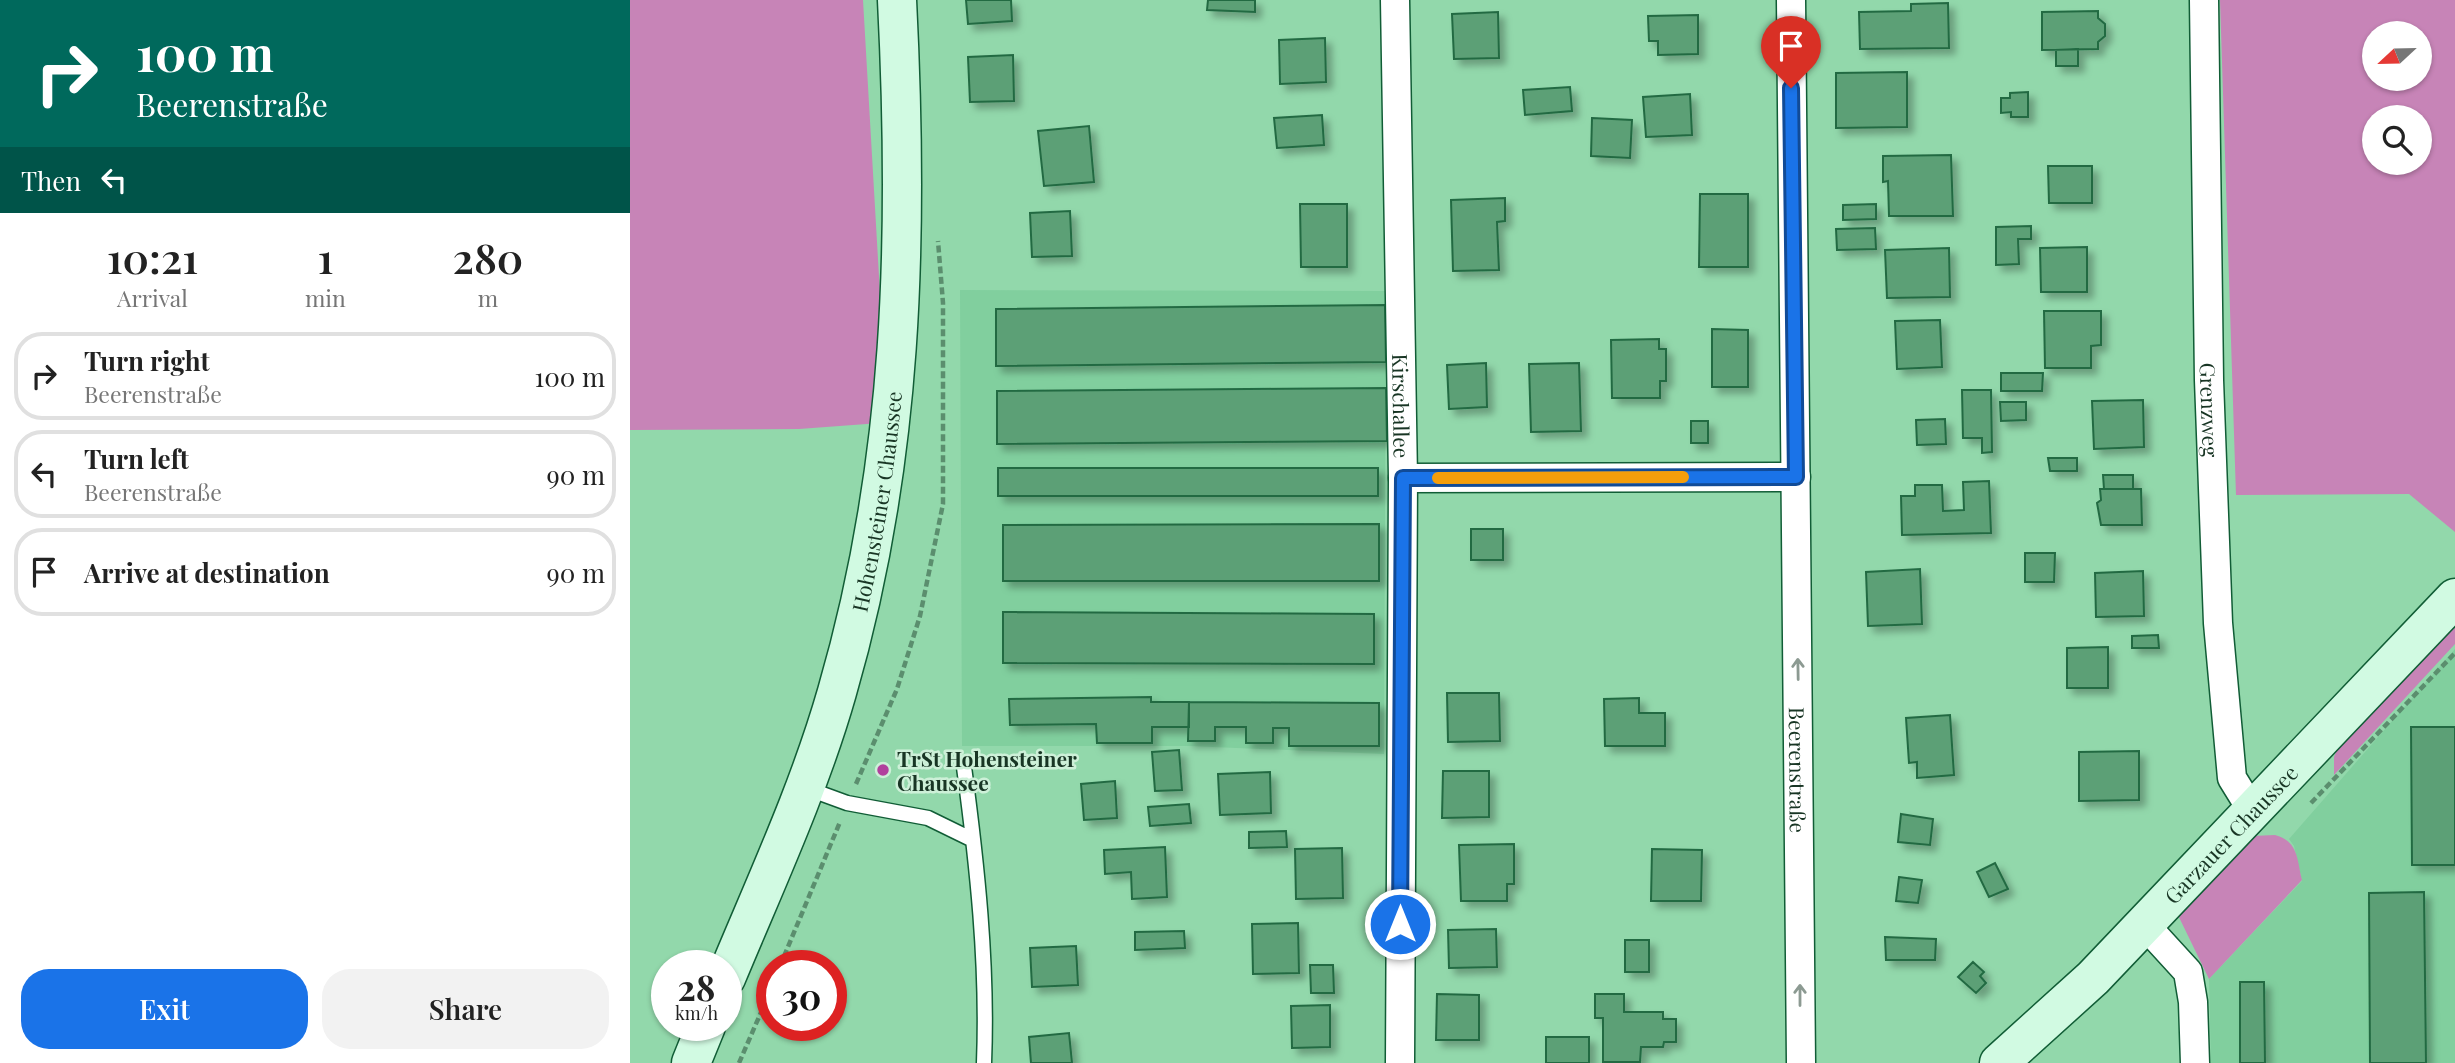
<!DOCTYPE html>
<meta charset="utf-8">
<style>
body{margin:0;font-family:"Playfair Display",serif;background:#f2f2f2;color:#222;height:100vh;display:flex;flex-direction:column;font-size:26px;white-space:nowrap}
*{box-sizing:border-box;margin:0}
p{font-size:23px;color:#767676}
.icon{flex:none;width:38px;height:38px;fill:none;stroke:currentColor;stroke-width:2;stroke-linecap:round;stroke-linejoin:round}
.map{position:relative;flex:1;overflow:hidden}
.drawer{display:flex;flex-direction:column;background:#fff;width:630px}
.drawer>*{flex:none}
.guide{background:#00695c;color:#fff;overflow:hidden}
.needle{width:46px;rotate:248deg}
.tools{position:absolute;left:1732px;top:21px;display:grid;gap:14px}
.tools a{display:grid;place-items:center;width:70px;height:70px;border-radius:50%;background:#fff;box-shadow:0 2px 5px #0004;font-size:35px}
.speed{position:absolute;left:21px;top:950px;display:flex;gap:14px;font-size:35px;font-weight:700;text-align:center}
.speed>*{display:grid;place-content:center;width:91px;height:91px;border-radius:50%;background:#fff;box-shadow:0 2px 5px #0004;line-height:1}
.speed small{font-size:18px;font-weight:400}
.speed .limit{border:10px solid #d22;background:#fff;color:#111}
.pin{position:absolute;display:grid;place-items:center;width:60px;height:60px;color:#fff;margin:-72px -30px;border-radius:50% 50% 50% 0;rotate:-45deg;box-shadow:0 0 7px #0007}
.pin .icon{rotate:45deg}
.me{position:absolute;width:77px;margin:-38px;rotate:0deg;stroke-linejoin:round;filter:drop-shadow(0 0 5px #0008)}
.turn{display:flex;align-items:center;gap:24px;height:147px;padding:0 21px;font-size:32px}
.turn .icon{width:91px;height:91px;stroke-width:2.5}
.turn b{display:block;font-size:49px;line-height:60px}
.then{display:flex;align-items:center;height:66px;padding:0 21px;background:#0003;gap:14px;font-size:26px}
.eta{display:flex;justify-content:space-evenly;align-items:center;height:119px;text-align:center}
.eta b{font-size:42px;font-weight:600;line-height:49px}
.cta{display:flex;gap:14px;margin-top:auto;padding:14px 21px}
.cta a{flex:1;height:80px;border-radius:28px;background:#1a73e8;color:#fff;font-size:28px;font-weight:600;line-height:80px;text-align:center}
.cta a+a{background:#f2f2f2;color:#222}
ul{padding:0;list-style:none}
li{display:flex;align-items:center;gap:21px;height:88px;margin:0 14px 10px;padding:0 7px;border:4px solid #e0e0e0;border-radius:28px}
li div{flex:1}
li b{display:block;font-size:26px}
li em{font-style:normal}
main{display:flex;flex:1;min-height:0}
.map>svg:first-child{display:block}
</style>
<main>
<section class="drawer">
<div class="guide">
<div class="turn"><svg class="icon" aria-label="right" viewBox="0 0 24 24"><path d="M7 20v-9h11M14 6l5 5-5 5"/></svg><div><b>100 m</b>Beerenstraße</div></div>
<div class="then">Then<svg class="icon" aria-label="left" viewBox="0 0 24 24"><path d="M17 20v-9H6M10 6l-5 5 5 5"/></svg></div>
</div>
<div class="eta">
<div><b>10:21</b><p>Arrival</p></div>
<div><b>1</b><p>min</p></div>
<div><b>280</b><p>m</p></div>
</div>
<ul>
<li><svg class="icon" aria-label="right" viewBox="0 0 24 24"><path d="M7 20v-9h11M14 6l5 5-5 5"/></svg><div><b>Turn right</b><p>Beerenstraße</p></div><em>100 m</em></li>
<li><svg class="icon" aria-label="left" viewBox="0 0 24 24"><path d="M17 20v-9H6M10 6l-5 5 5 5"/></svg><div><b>Turn left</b><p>Beerenstraße</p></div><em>90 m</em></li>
<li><svg class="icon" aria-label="arrive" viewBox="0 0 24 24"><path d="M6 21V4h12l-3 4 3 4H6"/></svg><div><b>Arrive at destination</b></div><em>90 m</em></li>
</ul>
<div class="cta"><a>Exit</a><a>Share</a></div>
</section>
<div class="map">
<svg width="1825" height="1063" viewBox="0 0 1825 1063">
<defs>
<filter id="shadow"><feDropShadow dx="6" dy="6" stdDeviation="3.5" flood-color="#0004"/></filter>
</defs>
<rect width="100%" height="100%" fill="#92d8ab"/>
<path fill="#81cf9e" d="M330,290l426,1 -2,463 -195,-8h-227z
M1825,649v414h-244l-2,-84 93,-98 -8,-35 -5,-7z"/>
<path fill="#c784b7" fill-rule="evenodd" d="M0,0h233l18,311 -1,112 -81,6 -169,1z
M1590,0h235v532l-46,-38 -173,1zM1790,33v46h-45v-46zM1790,117v46h-45v-46z
M1825,617v27l-121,131v-18l6,-15z
M1645,835c23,6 22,24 27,45l-93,99 -33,-68 76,-75z"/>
<path fill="#5ca076" stroke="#236a43" stroke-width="2" filter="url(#shadow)" d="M336,0h45l1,21 -44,3z
M578,0h47v12l-48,-2z
M1318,3l1,45 -89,1 -1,-37 52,-1v-7z
M1468,11v7l7,6v12l-7,6v7l-56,1v-38z
M868,12l1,46 -45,1 -2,-45z
M1068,15v39l-40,1v-14h-9l-1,-25z
M695,38l1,44 -46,2 -1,-44z
M1448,49v17h-22v-16z
M383,55l1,46 -44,1 -2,-45z
M1277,72v55l-71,1v-55z
M940,87l2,24 -47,4 -2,-25z
M1398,92v25h-17v-5l-10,1v-15h9v-5z
M1060,94l2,41 -46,2 -3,-40z
M692,115l2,30 -47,3 -3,-30z
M962,118l40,2 -2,38 -39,-2z
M459,126l5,56 -50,4 -6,-55z
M1321,155l2,61h-64l-1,-35 -5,1v-26z
M1418,166h44v37h-43z
M1070,194h48v73h-49z
M875,198v23l-8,1 2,48 -46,1 -2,-71z
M670,204h47v63h-46z
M1246,204v15l-33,1v-15z
M440,211l2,45 -40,1 -2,-44z
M1401,226v13h-13l1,25 -23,1v-38z
M1245,228l1,21 -39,1 -1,-21z
M1457,247v45h-46l-1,-44z
M1319,248l1,49 -63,1 -2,-48z
M755,305l1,57 -390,4v-57z
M1414,311h57v34l-10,1v22h-46z
M1310,320l2,47 -45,2 -2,-48z
M1082,329l36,1v57h-36z
M1029,339v10h7v32h-6v17h-48l-1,-58z
M856,363l1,44 -38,2 -2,-44z
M949,363l2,68 -50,1 -2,-68z
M1371,373h42l-1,18h-41z
M756,388l1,53 -390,3v-53z
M1332,390h29l1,62 -10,1v-15h-19z
M1513,400l1,47 -50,2 -2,-48z
M1370,402h26v18l-25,1z
M1315,419l1,25 -29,1 -1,-25z
M1061,421h17v22h-17z
M1418,458h29v13h-27z
M368,468h380v28h-380z
M1473,475h30v14h-29z
M1359,481l2,52 -89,2 -1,-39h14v-11h27l1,26 21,-1 -1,-28z
M1470,489h41l1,36h-41l-4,-22 4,-3z
M749,524v57h-376v-56z
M841,529h32v31h-32z
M1395,553h30l-1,29h-29z
M1290,569l2,55 -54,2 -2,-54z
M1513,571l1,45 -48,1 -1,-44z
M373,612l371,2v50l-371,-1z
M1528,635l1,13h-27v-12z
M1478,647v41h-41v-40z
M817,693h52l1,48 -52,1z
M521,697v5h38v25h-37v16h-55l-1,-19 -86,1 -1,-26z
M1009,698v15h26v33h-60l-1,-47z
M559,702l190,1v43h-90v-18h-16v15h-27v-16h-31v14h-27z
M1320,715l4,60 -37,3v-16l-8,1 -3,-45z
M1781,727h44v138h-43z
M549,750l3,40 -27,1 -3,-39z
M1509,751v49l-60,1v-49z
M813,771h46v46l-47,1z
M640,772l1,41 -51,2 -2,-41z
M485,781l2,37 -33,2 -3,-36z
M559,804l2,19 -41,3 -2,-19z
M1271,814l32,5 -3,26 -32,-3z
M656,831l1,16 -38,1v-16z
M884,844v40h-7v17h-46l-2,-56z
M535,847l2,50 -35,2 -1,-27 -26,2 -1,-24z
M712,848l1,50 -47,1 -1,-50z
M1022,849l50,1 -1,51h-50z
M1365,863l13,26 -19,8 -12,-25z
M1269,877l23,3 -4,23 -22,-2z
M1794,892l2,171h-56l-1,-170z
M668,923l1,50 -46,1 -1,-50z
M866,929l1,38 -48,1 -1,-38z
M554,931l1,17 -50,2v-18z
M1255,937l51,2 -1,21h-49z
M995,940h24v32h-24z
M446,946l2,39 -46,2 -2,-39z
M1343,962l11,10 -4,4 6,7 -10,10 -18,-16z
M680,965h23l1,28h-23z
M1610,982h24l1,81h-25z
M807,994l42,1v45h-43z
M965,994h29v18h39v7h13v23h-12l-1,5h-22l-1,15h-37v-44h-8z
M700,1005v42l-38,1 -1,-42z
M439,1033l3,30h-41l-2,-26z
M916,1037h43v26h-43z"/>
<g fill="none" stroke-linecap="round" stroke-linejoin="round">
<defs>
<path id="lane" d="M334,767c13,97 24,197 20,296
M176,788l41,15 81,15 45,22"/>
<g id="street">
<path id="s1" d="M765,0l8,478 -3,585"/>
<path id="s2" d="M1161,0l10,1063"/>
<path id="s3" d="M1574,0l5,380 9,243 14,155 21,34"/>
<path d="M773,478l393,-1"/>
<path d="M1515,925l43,47 5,30 2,61"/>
</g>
<g id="secondary">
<path id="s4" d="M96,978c39,-94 83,-188 111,-286 67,-230 72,-455 60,-692"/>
<path d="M61,1063l15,-37"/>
<path id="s5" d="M1369,1063l94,-85 362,-380"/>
</g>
</defs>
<use href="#lane" stroke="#115d36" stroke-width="17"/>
<use href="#street" stroke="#115d36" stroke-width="31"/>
<use href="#secondary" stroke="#115d36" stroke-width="41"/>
<path stroke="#5b8e6e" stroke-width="4.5" stroke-dasharray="7 3.5" stroke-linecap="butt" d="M226,784l41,-95 23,-73 23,-112v-201l-5,-62
M1681,803l144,-150
M150,966l60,-144
M109,1063l33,-76"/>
<use href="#lane" stroke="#fff" stroke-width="14"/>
<use href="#street" stroke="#fff" stroke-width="28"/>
<use href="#secondary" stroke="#d1fae2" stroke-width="38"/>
</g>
<defs><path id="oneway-shaft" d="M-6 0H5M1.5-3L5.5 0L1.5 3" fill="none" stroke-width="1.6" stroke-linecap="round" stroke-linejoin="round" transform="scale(1.75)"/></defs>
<g stroke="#8c9a92">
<use href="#oneway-shaft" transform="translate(1168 669) rotate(-91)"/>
<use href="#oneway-shaft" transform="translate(1170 995) rotate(-90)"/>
</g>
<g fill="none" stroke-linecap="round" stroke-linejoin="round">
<defs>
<path id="route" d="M770,924l3,-446 393,-1 -5,-389"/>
</defs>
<use href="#route" stroke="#114b97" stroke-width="18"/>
<use href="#route" stroke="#1a73e8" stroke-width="12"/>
<path stroke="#f59e0b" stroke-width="12" d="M808,478l245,-1"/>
</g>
<circle fill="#b1419d" stroke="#cdf0d8" stroke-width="2.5" cx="253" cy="770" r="7"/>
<g text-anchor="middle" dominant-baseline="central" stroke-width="5" stroke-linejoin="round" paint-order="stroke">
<g font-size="21" fill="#183524" stroke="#cdf0d8">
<text stroke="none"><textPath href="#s1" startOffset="406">Kirschallee</textPath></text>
<text stroke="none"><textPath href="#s3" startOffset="410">Grenzweg</textPath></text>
<text stroke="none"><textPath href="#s4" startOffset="502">Hohensteiner Chaussee</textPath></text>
<text stroke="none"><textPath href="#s2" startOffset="770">Beerenstraße</textPath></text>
<text stroke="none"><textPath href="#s5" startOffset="326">Garzauer Chaussee</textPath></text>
</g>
<g font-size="21" font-weight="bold" fill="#183524" stroke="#cdf0d8" text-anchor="start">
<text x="267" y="758">TrSt Hohensteiner<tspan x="267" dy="24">Chaussee</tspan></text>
</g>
</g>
</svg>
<div class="tools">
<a><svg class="needle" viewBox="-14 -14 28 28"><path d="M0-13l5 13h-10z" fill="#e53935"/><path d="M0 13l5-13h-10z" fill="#767676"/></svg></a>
<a><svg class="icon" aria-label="search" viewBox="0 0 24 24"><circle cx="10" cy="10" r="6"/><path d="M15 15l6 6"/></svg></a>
</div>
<div class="speed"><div>28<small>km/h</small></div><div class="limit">30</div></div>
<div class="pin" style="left:1161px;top:88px;background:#d93025"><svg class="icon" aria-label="arrive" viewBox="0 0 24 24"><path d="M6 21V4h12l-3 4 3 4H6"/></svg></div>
<svg class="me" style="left:770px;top:924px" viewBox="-20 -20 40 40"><circle r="17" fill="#1a73e8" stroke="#fff" stroke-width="3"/><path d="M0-11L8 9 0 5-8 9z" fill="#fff"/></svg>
</div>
</main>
